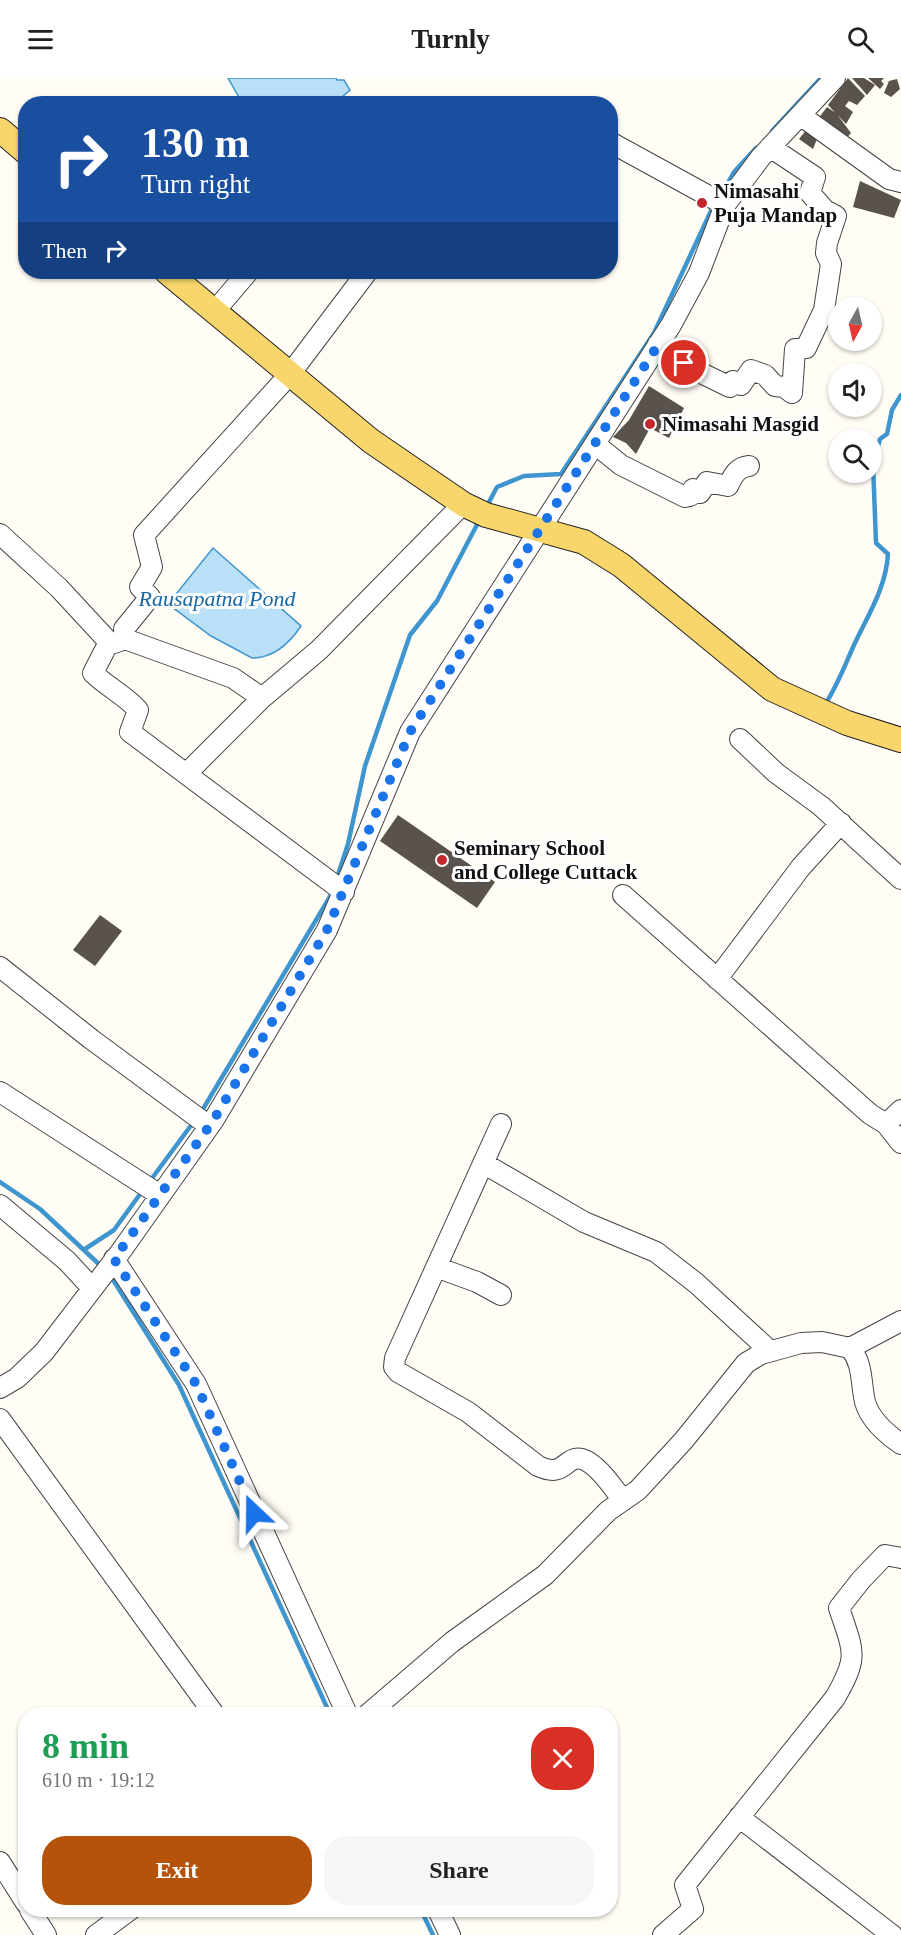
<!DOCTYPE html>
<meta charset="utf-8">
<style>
body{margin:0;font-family:Georgia,serif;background:#f6f6f6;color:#202124;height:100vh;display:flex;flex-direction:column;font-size:22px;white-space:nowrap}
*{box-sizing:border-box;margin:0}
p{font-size:20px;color:#757577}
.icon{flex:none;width:33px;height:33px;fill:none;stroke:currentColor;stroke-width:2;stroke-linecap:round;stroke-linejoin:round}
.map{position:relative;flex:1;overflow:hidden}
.details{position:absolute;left:18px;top:1629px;width:600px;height:210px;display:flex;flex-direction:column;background:#fff;border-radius:24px;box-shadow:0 2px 4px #0004}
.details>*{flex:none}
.top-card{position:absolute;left:18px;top:18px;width:600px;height:183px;border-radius:24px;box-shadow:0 2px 4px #0004;background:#1a4fa0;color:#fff;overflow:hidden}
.needle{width:39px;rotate:188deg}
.controls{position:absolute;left:828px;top:219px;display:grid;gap:12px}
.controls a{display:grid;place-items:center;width:54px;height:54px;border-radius:50%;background:#fff;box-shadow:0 2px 4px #0004;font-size:30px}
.pin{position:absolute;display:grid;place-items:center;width:51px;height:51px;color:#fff;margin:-26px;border:3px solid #fff;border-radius:50%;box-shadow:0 2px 6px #0007}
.me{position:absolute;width:66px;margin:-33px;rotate:337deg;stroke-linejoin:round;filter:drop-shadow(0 0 4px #0008)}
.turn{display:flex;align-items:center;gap:21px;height:126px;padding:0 24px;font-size:27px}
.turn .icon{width:78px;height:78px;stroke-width:2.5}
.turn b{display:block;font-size:42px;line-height:51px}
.then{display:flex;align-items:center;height:57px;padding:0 24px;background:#0003;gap:12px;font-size:22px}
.round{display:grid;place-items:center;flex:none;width:63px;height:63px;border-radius:24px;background:#f6f6f6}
.summary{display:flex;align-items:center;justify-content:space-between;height:102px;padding:0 24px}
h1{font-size:36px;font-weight:800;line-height:45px;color:#1e9e55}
.cta{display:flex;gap:12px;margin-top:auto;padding:12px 24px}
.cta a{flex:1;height:69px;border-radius:24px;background:#b45309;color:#fff;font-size:24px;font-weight:800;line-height:69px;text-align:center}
.cta a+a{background:#f6f6f6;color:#202124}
header{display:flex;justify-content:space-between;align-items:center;height:78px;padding:0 24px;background:#fff;font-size:27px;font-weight:800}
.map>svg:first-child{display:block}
</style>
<header><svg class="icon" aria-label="menu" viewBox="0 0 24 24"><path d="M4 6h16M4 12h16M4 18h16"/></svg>Turnly<svg class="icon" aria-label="search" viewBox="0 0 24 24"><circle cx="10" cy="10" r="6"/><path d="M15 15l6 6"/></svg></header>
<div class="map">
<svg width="901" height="1857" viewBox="0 0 901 1857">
<rect width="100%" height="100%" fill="#fffdf5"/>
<path fill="#b9e0f7" stroke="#3f96cf" stroke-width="1.5" d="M228,0h108l1,2h7l6,10 -15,13h-90l-5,-4z
M213,470l88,78c-12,18 -27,32 -49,32l-41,-22 -43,-32z"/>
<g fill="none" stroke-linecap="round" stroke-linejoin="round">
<path stroke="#3f96cf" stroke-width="4.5" d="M772,53l49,-53
M724,112l10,-18 22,-24
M487,428l10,-19 27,-11 37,-2 93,-141 57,-122
M826,625c12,-19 19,-38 28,-58 14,-30 32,-57 34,-91l-12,-11 -3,-80 7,-24 7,-5 5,-24 9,-15
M336,803l12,-37 17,-78 45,-131 27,-34 43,-82
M200,1036l131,-219
M150,1103l45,-61
M0,1104l40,27 62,58
M85,1171l29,-19 29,-40
M110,1197l69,110 151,329
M421,1832l12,25"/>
</g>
<path fill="#5a524d" d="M848,0l17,18 -8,9 -8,-4 -4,5 8,6 -7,12 -18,-19z
M852,0h12l11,7 -8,10z
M868,0h16l-3,3 3,3 -4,5z
M897,1l3,10 -9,8 -7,-4 5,-12z
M827,29l9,6 15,20 -8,9 -28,-19z
M811,46l8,10 -6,15 -14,-10z
M860,103l41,19 -7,18 -41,-11z
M649,308l35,22 -15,30 -19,-10 -14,26 -10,-11 -13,-6 16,-17z
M398,737l97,67 -18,26 -97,-67z
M100,837l22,16 -27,35 -22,-16z"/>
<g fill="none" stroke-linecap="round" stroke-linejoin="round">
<defs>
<path id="minor" d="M800,37l89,64 12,3
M610,64l115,63
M214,234l34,-40
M658,266l37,26 35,17 3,-6 8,4 10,-15 14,5 10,11 9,1 8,6 3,-44 11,-1 18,-38 7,-46 -5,-11 1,-10 9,-27 -11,-6 -15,-17 5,-16 -45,-30
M595,366l26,21 64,32 5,-1 3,-7 7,4 7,-11 21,4c5,-10 9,-19 21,-20
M0,456l59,54 50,54 5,1 11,-4 108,39 29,20
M125,561l-1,-10 26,-32 -10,-10 12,-20 -8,-32 146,-161 77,-102
M109,564l-16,31c14,14 32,22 45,37l-8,22 214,160
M740,661l36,34 45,33 80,73
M187,695l75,-75 57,-48 144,-146
M623,817l247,219 16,10
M0,889l91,72 118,87
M717,901l84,-112 40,-44
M0,1014l160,103
M901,1032l-15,14 15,19
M501,1046l-106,234 -1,9 4,5 70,40 70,54c28,13 26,-11 44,-7 16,5 31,29 41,41
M483,1085l101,59 72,30 40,31 74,68
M0,1127l67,56 24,26
M114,1181l82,125 151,330
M436,1189l41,15 24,13
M850,1270l51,-27
M0,1310l17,-10 27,-26 75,-98 94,-133 114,-191 83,-198 261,-407 28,-52 26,-68 36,-48 74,-79
M0,1341l214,295
M368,1636l84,-72 93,-67 63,-64 30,-21 46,-50 62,-77 15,-9 40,-11 21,-1 28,6c12,14 11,31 14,49 3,20 21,36 37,47
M739,1739l153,118
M0,1784l26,41
M30,1832l16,25
M438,1832l12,25
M96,1857l34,-25
M663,1857l30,-26 -8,-24 150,-187c24,-42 19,-45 4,-90l22,-28 24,-25 16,3"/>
<path id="major" d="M0,52l26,22
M167,194l204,169 92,63 23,11 98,27 37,23 151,124 75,34 54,17"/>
</defs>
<use href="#minor" stroke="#444" stroke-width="22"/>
<use href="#major" stroke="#222" stroke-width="26"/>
<use href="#minor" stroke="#fff" stroke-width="20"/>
<use href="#major" stroke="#f9d66b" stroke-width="24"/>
</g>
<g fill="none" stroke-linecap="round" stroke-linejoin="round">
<path stroke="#1a73e8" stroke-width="10" stroke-dasharray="0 18" d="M254,1435l-58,-129 -82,-125 99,-138 114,-191 83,-198 248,-387 26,18"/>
</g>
<g fill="#c4262e" stroke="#fff" stroke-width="2">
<circle cx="702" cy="125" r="6"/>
<circle cx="650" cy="346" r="6"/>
<circle cx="442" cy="782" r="6"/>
</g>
<g text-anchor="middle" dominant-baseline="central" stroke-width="6" stroke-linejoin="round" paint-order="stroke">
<g font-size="21" font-weight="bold" fill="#111" stroke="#fff" text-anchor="start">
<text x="714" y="113">Nimasahi<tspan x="714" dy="24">Puja Mandap</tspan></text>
<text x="662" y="346">Nimasahi Masgid</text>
<text x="454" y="770">Seminary School<tspan x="454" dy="24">and College Cuttack</tspan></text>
</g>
<g font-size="22" font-style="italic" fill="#1768a6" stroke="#fff">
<text x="217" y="520">Rausapatna Pond</text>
</g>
</g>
</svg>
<div class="controls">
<a><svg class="needle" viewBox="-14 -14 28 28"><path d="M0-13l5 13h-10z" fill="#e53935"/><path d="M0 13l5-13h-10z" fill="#757577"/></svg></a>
<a><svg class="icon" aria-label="sound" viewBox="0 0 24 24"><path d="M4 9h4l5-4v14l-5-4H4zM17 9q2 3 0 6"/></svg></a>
<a><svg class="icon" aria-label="search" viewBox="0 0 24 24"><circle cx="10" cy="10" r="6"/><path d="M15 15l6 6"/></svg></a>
</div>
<div class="pin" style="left:684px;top:285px;background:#d93025"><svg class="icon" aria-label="arrive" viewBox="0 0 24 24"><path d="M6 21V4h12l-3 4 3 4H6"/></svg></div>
<svg class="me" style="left:254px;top:1435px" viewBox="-20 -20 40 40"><path d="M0-17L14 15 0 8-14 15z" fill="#1a73e8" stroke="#fff" stroke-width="4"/></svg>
<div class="top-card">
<div class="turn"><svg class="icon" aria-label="right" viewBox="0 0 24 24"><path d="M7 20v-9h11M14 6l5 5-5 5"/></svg><div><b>130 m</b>Turn right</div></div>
<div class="then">Then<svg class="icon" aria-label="right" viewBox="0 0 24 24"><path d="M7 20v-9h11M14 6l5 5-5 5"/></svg></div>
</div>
<section class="details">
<div class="summary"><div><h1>8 min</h1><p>610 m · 19:12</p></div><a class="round" style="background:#d93025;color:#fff"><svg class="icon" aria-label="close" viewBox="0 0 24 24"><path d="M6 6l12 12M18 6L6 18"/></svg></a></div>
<div class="cta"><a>Exit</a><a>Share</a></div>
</section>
</div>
